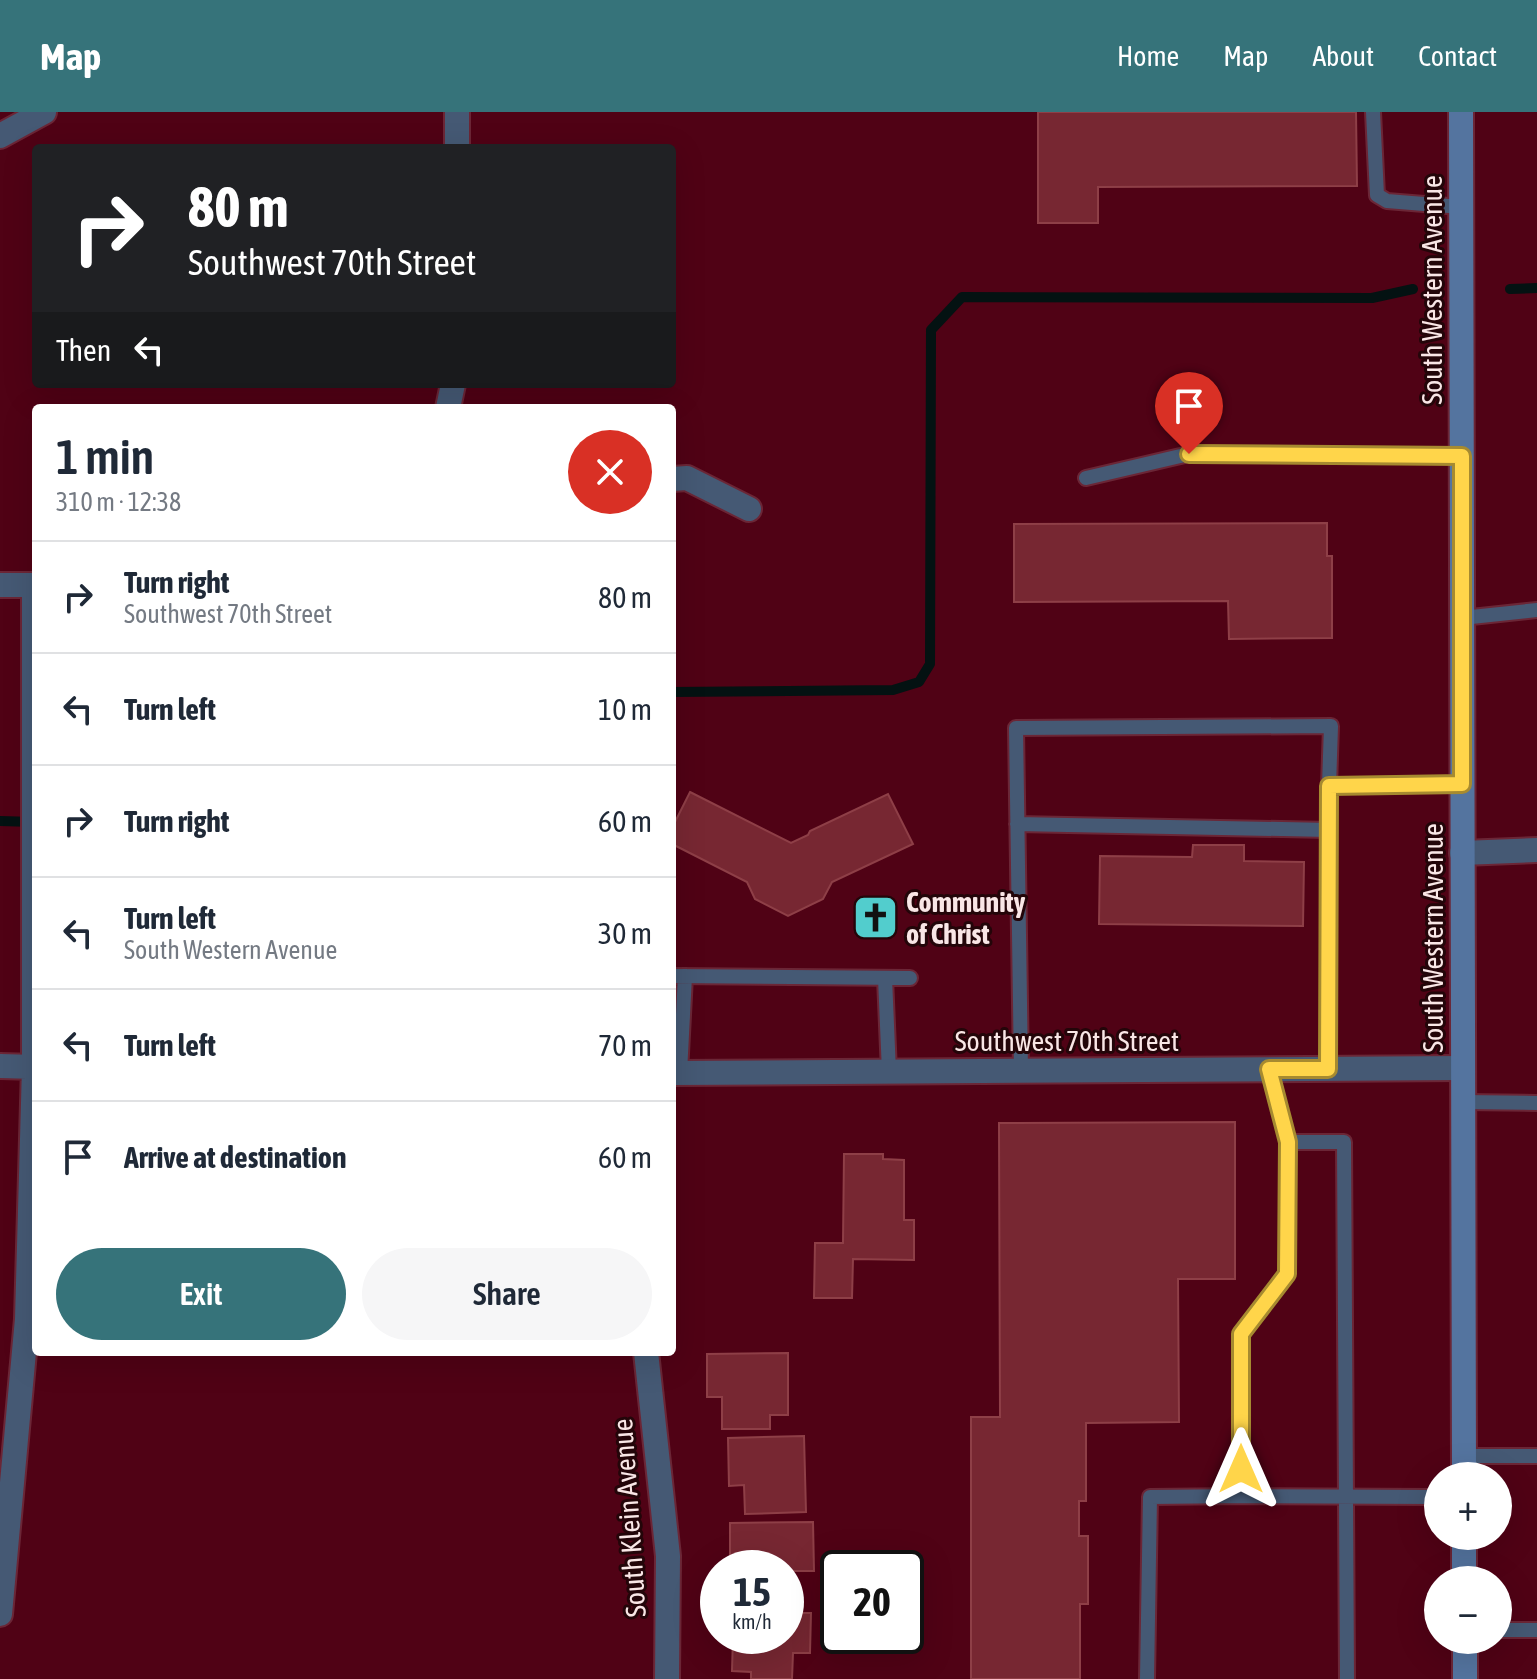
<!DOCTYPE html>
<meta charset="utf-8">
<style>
body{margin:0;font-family:"Asap Condensed",sans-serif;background:#f6f6f7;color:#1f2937;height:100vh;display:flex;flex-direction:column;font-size:30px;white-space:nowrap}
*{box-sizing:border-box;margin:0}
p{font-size:26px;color:#747a83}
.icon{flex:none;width:44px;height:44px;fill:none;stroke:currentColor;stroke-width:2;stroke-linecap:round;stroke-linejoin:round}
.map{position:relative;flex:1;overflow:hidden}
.side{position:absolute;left:32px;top:292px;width:644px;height:952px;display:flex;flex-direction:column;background:#fff;border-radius:8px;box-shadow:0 8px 32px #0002}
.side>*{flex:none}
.top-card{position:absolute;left:32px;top:32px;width:644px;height:244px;border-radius:8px;box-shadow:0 8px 32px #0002;background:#202124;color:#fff;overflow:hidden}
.fabs{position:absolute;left:1424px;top:1350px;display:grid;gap:16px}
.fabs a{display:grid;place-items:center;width:88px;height:88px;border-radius:50%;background:#fff;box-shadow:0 8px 32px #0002;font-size:40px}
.speed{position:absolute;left:700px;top:1438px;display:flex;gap:16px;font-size:40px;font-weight:700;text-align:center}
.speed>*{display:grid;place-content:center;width:104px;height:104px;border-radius:50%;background:#fff;box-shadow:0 8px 32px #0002;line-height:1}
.speed small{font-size:20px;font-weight:400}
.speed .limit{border:4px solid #111;border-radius:12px;background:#fff;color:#111}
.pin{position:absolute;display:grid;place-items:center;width:68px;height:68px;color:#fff;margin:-82px -34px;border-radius:50% 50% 50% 0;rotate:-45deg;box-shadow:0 0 8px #0007}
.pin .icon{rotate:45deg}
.me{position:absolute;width:88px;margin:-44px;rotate:0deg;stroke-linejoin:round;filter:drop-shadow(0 0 6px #0008)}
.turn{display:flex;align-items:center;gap:28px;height:168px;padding:0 24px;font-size:36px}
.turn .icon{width:104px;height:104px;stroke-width:2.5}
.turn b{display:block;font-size:56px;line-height:68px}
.then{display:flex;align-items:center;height:76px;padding:0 24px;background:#0003;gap:16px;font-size:30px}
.round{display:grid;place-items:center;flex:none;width:84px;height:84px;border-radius:42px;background:#f6f6f7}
.head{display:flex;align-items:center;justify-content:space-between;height:136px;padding:0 24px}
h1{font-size:48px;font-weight:600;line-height:60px}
.primary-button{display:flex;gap:16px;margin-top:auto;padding:16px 24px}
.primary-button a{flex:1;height:92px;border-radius:48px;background:#36737a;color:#fff;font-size:32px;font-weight:600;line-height:92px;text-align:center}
.primary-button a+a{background:#f6f6f7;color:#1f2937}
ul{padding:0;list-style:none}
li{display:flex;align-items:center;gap:24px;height:112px;padding:0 24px;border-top:2px solid #e0e1e3}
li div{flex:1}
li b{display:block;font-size:30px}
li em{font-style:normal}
header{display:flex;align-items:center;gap:48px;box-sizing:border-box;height:112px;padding:0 40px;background:#36737a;color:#fff}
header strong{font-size:38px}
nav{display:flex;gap:44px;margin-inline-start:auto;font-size:28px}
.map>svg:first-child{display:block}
</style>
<header>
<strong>Map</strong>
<nav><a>Home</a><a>Map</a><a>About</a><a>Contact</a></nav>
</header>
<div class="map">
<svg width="1537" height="1567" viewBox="0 0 1537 1567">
<rect width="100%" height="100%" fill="#500215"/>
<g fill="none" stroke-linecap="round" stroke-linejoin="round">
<path stroke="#041212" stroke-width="10" d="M1510,177l27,-1
M672,580l221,-2 26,-8 11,-18 1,-334 31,-33 410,1 41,-9
M0,709l34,1"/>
</g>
<path fill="#772732" stroke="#8e3f47" stroke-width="2" d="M1038,0h318l1,74 -259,1v36h-60z
M1327,411v33h5v82l-103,1 -1,-38 -214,1v-78z
M690,680l101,51 17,-8 2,-4 78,-37 25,50 -81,38 -9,17 -35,17 -33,-17 -8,-17 -73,-37 -2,-17z
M1193,733h51v16l60,1 -1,64 -204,-2 1,-68 92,1z
M1235,1010v157h-57l1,143 -93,1v78h-7v35h9v68h-8v75h-109v-262h29l-1,-294z
M844,1042h39v5l21,1v60h10v40l-61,-1 -1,39h-38l1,-55h28z
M788,1241v62h-18v14h-48v-32h-15v-43z
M804,1324l2,76 -61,2 -1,-29 -15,1 -1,-48z
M813,1410l1,49h-21v25h-7v-28h-41l-1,-4h-14v-41z
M786,1501h25l-1,40h-17l-1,26h-41v-7l-19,-1 1,-35h53z"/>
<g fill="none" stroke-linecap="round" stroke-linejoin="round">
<defs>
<path id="lane" d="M1373,0l4,83 10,6 74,6
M1086,366l103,-24 273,2
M1462,506l75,-8
M1017,712l312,6
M672,864l238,2
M885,866l4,94
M1328,957l1,-283 133,-2
M1021,959l-5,-343 315,-2 -2,60
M680,961l5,-97
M1463,990l74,1
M1288,1030h56l3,537
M1464,1344h73
M1241,1384l197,1
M1498,1518h39
M1147,1567l3,-182 91,-1v-162l46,-60 1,-132 -19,-73"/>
<path id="street" d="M457,0v36
M0,24l44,-24
M448,296l5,-24
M672,367l15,-1 62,31
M0,473h36
M1462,741l75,-3
M0,954l36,1
M672,961l791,-5
M646,1240l22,204 -1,123
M0,1502l27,-295 7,-252v-482"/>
<path id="secondary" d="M1461,0l3,1364
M1464,1424v44
M1465,1528v39"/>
</defs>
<use href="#lane" stroke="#6b2636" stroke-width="18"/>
<use href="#street" stroke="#6b2636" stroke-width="28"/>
<use href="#secondary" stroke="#6b2636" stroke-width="28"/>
<use href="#lane" stroke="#455974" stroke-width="14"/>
<use href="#street" stroke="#455974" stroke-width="24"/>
<use href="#secondary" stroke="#54749f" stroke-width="24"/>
</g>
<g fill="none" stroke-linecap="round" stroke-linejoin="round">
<defs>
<path id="route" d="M1189,342l273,2v328l-133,2 -1,283h-59l19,73 -1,132 -46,60v135"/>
</defs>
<use href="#route" stroke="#a68a30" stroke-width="20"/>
<use href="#route" stroke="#ffd54a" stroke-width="14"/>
</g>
<defs>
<symbol id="church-square" viewBox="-11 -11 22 22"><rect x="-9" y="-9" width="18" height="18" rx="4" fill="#52cdcd" stroke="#230509"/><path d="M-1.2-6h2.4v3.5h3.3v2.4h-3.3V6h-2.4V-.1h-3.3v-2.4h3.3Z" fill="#111"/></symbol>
</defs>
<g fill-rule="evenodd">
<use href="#church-square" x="850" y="780" width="51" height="51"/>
</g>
<g text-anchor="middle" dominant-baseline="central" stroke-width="6" stroke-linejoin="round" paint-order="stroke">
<g font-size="28" fill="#f9e6e6" stroke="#230509">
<text transform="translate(1432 178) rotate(-90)">South Western Avenue</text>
<text transform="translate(1433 826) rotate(-90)">South Western Avenue</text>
<text x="1067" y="929">Southwest 70th Street</text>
<text transform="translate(629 1406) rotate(-94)">South Klein Avenue</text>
</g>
<g font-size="28" font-weight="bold" fill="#f9e6e6" stroke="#230509" text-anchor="start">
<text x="906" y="790">Community<tspan x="906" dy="32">of Christ</tspan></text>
</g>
</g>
</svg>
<div class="fabs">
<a>+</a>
<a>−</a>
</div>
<div class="speed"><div>15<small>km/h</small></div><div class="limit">20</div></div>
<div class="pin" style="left:1189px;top:342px;background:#d93025"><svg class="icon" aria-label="arrive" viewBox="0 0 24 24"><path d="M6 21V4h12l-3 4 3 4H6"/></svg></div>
<svg class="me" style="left:1241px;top:1357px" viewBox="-20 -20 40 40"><path d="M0-17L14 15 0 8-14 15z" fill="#ffd54a" stroke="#fff" stroke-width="4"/></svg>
<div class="top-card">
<div class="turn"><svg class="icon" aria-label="right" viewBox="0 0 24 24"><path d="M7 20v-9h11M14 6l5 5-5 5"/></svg><div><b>80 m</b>Southwest 70th Street</div></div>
<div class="then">Then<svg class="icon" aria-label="left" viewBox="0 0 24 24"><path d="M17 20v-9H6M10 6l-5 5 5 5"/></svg></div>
</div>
<section class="side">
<div class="head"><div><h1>1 min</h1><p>310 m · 12:38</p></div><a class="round" style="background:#d93025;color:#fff"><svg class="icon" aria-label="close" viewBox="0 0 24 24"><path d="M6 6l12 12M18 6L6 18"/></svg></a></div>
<ul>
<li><svg class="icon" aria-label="right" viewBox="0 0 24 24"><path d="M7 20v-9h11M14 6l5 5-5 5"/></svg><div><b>Turn right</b><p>Southwest 70th Street</p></div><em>80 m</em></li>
<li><svg class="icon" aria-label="left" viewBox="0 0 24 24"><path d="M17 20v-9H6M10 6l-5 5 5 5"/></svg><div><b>Turn left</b></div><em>10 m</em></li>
<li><svg class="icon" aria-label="right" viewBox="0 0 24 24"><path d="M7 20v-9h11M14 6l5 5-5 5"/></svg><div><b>Turn right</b></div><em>60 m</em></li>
<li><svg class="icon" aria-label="left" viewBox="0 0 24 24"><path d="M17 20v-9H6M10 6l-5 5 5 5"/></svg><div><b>Turn left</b><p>South Western Avenue</p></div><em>30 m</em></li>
<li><svg class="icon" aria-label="left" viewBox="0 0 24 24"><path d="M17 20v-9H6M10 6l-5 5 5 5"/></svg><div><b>Turn left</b></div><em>70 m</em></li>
<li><svg class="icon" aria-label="arrive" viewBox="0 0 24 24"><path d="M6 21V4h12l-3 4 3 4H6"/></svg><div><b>Arrive at destination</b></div><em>60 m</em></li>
</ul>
<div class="primary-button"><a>Exit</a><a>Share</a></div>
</section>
</div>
